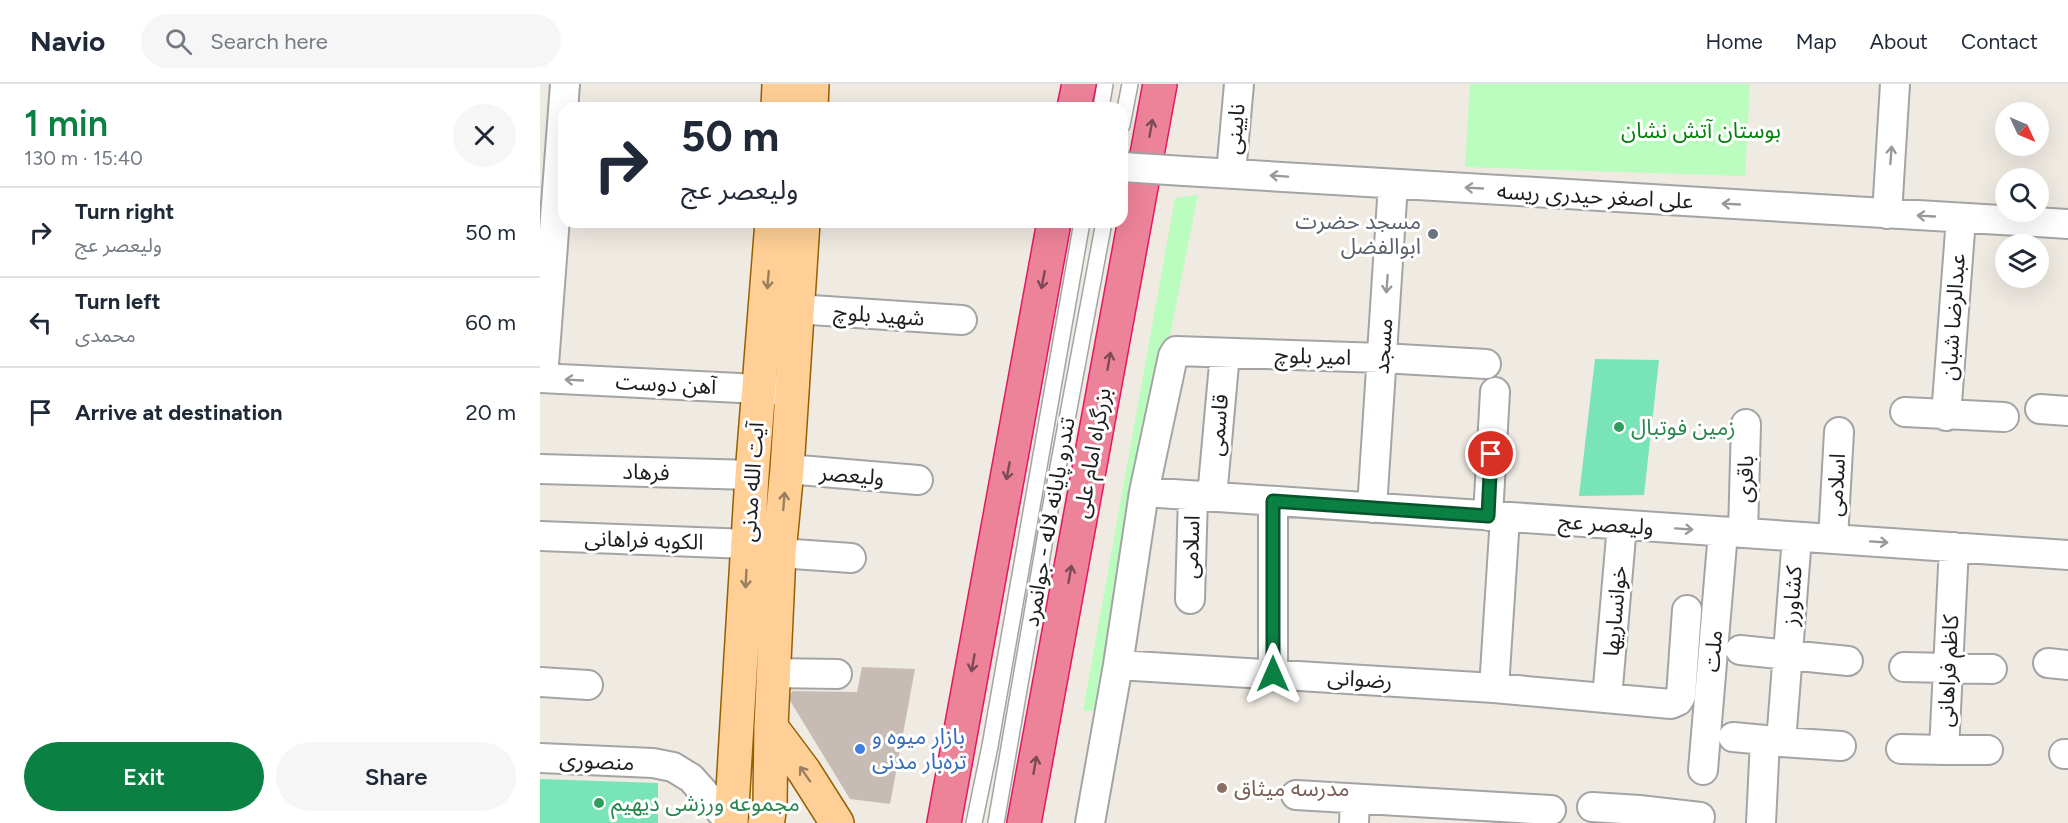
<!DOCTYPE html>
<meta charset="utf-8">
<style>
body{margin:0;font-family:Figtree,"Noto Sans Arabic",sans-serif;background:#f6f6f7;color:#1f2937;height:100vh;display:flex;flex-direction:column;font-size:22px;white-space:nowrap}
*{box-sizing:border-box;margin:0}
p{font-size:20px;color:#747a83}
.icon{flex:none;width:33px;height:33px;fill:none;stroke:currentColor;stroke-width:2;stroke-linecap:round;stroke-linejoin:round}
.map{position:relative;flex:1;overflow:hidden}
.sheet{display:flex;flex-direction:column;background:#fff;width:540px}
.sheet>*{flex:none}
.top-card{position:absolute;left:18px;top:18px;width:570px;height:126px;border-radius:18px;box-shadow:0 6px 24px #0002;background:#fff;color:#1f2937;overflow:hidden}
.needle{width:39px;rotate:134deg}
.tools{position:absolute;left:1455px;top:18px;display:grid;gap:12px}
.tools a{display:grid;place-items:center;width:54px;height:54px;border-radius:50%;background:#fff;box-shadow:0 6px 24px #0002;font-size:30px}
.pin{position:absolute;display:grid;place-items:center;width:51px;height:51px;color:#fff;margin:-26px;border:3px solid #fff;border-radius:50%;box-shadow:0 2px 6px #0007}
.me{position:absolute;width:66px;margin:-33px;rotate:0deg;stroke-linejoin:round;filter:drop-shadow(0 0 4px #0008)}
.turn{display:flex;align-items:center;gap:21px;height:126px;padding:0 24px;font-size:27px}
.turn .icon{width:78px;height:78px;stroke-width:2.5}
.turn b{display:block;font-size:42px;line-height:51px}
.round{display:grid;place-items:center;flex:none;width:63px;height:63px;border-radius:32px;background:#f6f6f7}
.overview{display:flex;align-items:center;justify-content:space-between;height:102px;padding:0 24px}
h1{font-size:36px;font-weight:600;line-height:45px;color:#0b8043}
.cta{display:flex;gap:12px;margin-top:auto;padding:12px 24px}
.cta a{flex:1;height:69px;border-radius:36px;background:#0b8043;color:#fff;font-size:24px;font-weight:600;line-height:69px;text-align:center}
.cta a+a{background:#f6f6f7;color:#1f2937}
ul{padding:0;list-style:none}
li{display:flex;align-items:center;gap:18px;height:90px;padding:0 24px;border-top:2px solid #e0e1e3}
li div{flex:1}
li b{display:block;font-size:22px}
li em{font-style:normal}
header{display:flex;align-items:center;gap:36px;box-sizing:border-box;height:84px;padding:0 30px;background:#fff;border-bottom:2px solid #e0e1e3}
header strong{font-size:28px}
nav{display:flex;gap:33px;margin-inline-start:auto;font-size:21px}
.search{width:420px;height:54px;background:#f6f6f7;display:flex;align-items:center;gap:15px;box-sizing:border-box;padding:0 21px;border-radius:33px;color:#747a83;font-size:22px}
main{display:flex;flex:1;min-height:0}
.map>svg:first-child{display:block}
</style>
<header>
<strong>Navio</strong>
<div class="search"><svg class="icon" aria-label="search" viewBox="0 0 24 24"><circle cx="10" cy="10" r="6"/><path d="M15 15l6 6"/></svg>Search here</div>
<nav><a>Home</a><a>Map</a><a>About</a><a>Contact</a></nav>
</header>
<main>
<section class="sheet">
<div class="overview"><div><h1>1 min</h1><p>130 m · 15:40</p></div><a class="round"><svg class="icon" aria-label="close" viewBox="0 0 24 24"><path d="M6 6l12 12M18 6L6 18"/></svg></a></div>
<ul>
<li><svg class="icon" aria-label="right" viewBox="0 0 24 24"><path d="M7 20v-9h11M14 6l5 5-5 5"/></svg><div><b>Turn right</b><p>ولیعصر عج</p></div><em>50 m</em></li>
<li><svg class="icon" aria-label="left" viewBox="0 0 24 24"><path d="M17 20v-9H6M10 6l-5 5 5 5"/></svg><div><b>Turn left</b><p>محمدی</p></div><em>60 m</em></li>
<li><svg class="icon" aria-label="arrive" viewBox="0 0 24 24"><path d="M6 21V4h12l-3 4 3 4H6"/></svg><div><b>Arrive at destination</b></div><em>20 m</em></li>
</ul>
<div class="cta"><a>Exit</a><a>Share</a></div>
</section>
<div class="map">
<svg width="1528" height="739" viewBox="0 0 1528 739">
<rect width="100%" height="100%" fill="#efeae2"/>
<path fill="#bafdbe" d="M930,0h280l-5,92 -280,-9z
M658,111l-103,516h-12l92,-513z"/>
<path fill="#79e4b8" d="M1055,275l64,1 -15,135 -65,1z
M0,695l118,4v40h-118z"/>
<path fill="#c7bcb5" d="M322,583l53,2 -25,135 -40,-5 -61,-100 3,-8 65,1z"/>
<g fill="none" stroke-linecap="round" stroke-linejoin="round">
<defs>
<path id="lane" d="M561,24l4,-24
M582,41l8,-41
M434,739l16,-77 92,-524
M456,739l54,-313 54,-288"/>
<path id="street" d="M644,87l884,53
M691,89l8,-89
M1347,130l8,-130
M256,225l166,11
M0,294l241,12
M3,294l22,-294
M1500,325l28,2
M1365,328l99,5
M1406,332l15,-198
M0,385l212,6
M247,385l131,11
M604,408l924,63
M672,413l13,-144
M733,417v173
M832,424l21,-324
M948,432l7,-124
M1203,449l3,-109
M0,452l208,8
M1293,455l6,-107
M1414,463l-10,203h44
M239,469l72,5
M650,515l3,-103
M1200,566l108,11
M1508,579l20,2
M578,581l376,23 177,16 7,-3 3,-5 6,-86
M1364,583l88,2
M233,589l64,1
M0,598l48,3
M954,604l11,-171
M1067,614l15,-173
M1193,653l32,3
M1241,658l60,4
M1361,665l43,1
M1524,670h4
M0,674l113,5 20,4 18,11 40,45
M1163,686l20,-238
M756,711l255,15
M1052,723l47,3 61,7
M550,739l28,-158 26,-173 29,-136 3,-5 206,7 104,6
M814,739l1,-24
M1221,739l4,-83 16,2 16,-205"/>
<path id="primary" d="M238,24l1,-24
M271,24l1,-24
M231,643l33,44 33,52
M191,739l21,-348 20,-253
M225,739l3,-4 2,-14 1,-78 8,-174 8,-84 16,-247"/>
<path id="highway" d="M534,24l5,-24
M404,739l110,-601
M484,739l136,-739"/>
</defs>
<use href="#lane" stroke="#a4a4a4" stroke-width="18"/>
<use href="#street" stroke="#a4a4a4" stroke-width="32"/>
<use href="#primary" stroke="#956000" stroke-width="36"/>
<use href="#highway" stroke="#e51763" stroke-width="36"/>
<use href="#lane" stroke="#fff" stroke-width="15"/>
<use href="#street" stroke="#fff" stroke-width="28"/>
<use href="#primary" stroke="#ffcf96" stroke-width="33"/>
<use href="#highway" stroke="#ed8399" stroke-width="33"/>
<defs>
<path id="street-bridge" d="M582,83l62,4"/>
</defs>
<use href="#street-bridge" stroke="#a4a4a4" stroke-width="32" stroke-linecap="butt"/>
<use href="#street-bridge" stroke="#fff" stroke-width="28"/>
</g>
<defs><path id="oneway-shaft" d="M-6 0H5M1.5-3L5.5 0L1.5 3" fill="none" stroke-width="1.6" stroke-linecap="round" stroke-linejoin="round" transform="scale(1.5)"/></defs>
<g stroke="#7b4b55">
<use href="#oneway-shaft" transform="translate(611 44) rotate(-80)"/>
<use href="#oneway-shaft" transform="translate(503 196) rotate(101)"/>
<use href="#oneway-shaft" transform="translate(569 277) rotate(-80)"/>
<use href="#oneway-shaft" transform="translate(468 387) rotate(101)"/>
<use href="#oneway-shaft" transform="translate(530 490) rotate(-80)"/>
<use href="#oneway-shaft" transform="translate(433 579) rotate(100)"/>
<use href="#oneway-shaft" transform="translate(495 681) rotate(-80)"/>
</g>
<g stroke="#999">
<use href="#oneway-shaft" transform="translate(1351 71) rotate(-86)"/>
<use href="#oneway-shaft" transform="translate(739 92) rotate(-176)"/>
<use href="#oneway-shaft" transform="translate(934 104) rotate(-177)"/>
<use href="#oneway-shaft" transform="translate(1191 120) rotate(-177)"/>
<use href="#oneway-shaft" transform="translate(1386 132) rotate(-177)"/>
<use href="#oneway-shaft" transform="translate(847 200) rotate(94)"/>
<use href="#oneway-shaft" transform="translate(34 296) rotate(-177)"/>
<use href="#oneway-shaft" transform="translate(1144 445) rotate(4)"/>
<use href="#oneway-shaft" transform="translate(1339 458) rotate(4)"/>
</g>
<g stroke="#997f60">
<use href="#oneway-shaft" transform="translate(228 196) rotate(95)"/>
<use href="#oneway-shaft" transform="translate(244 417) rotate(-85)"/>
<use href="#oneway-shaft" transform="translate(206 495) rotate(93)"/>
<use href="#oneway-shaft" transform="translate(265 690) rotate(-125)"/>
</g>
<g fill="none" stroke-linecap="round" stroke-linejoin="round">
<defs>
<path id="route" d="M733,590v-173l215,15 3,-62"/>
</defs>
<use href="#route" stroke="#07532c" stroke-width="15"/>
<use href="#route" stroke="#0b8043" stroke-width="10"/>
</g>
<circle fill="#6b7280" stroke="#fff" stroke-width="2" cx="893" cy="150" r="6"/>
<g fill="#2e9e5b" stroke="#fff" stroke-width="2">
<circle cx="1079" cy="343" r="6"/>
<circle cx="59" cy="719" r="6"/>
</g>
<circle fill="#3f7fe0" stroke="#fff" stroke-width="2" cx="320" cy="665" r="6"/>
<circle fill="#8d6e63" stroke="#fff" stroke-width="2" cx="682" cy="704" r="6"/>
<g text-anchor="middle" dominant-baseline="central" stroke-width="6" stroke-linejoin="round" paint-order="stroke">
<g font-size="22" fill="#1d1d1d" stroke="#fff">
<text transform="translate(695 45) rotate(-85)">نایینی</text>
<text transform="translate(1055 112) rotate(3)">علی اصغر حیدری ریسه</text>
<text transform="translate(339 231) rotate(4)">شهید بلوچ</text>
<text transform="translate(1413 233) rotate(-86)">عبدالرضا شبان</text>
<text transform="translate(843 262) rotate(-86)">مسجد</text>
<text transform="translate(773 272) rotate(2)">امیر بلوچ</text>
<text transform="translate(126 300) rotate(3)">آهن دوست</text>
<text transform="translate(678 341) rotate(-85)">قاسمی</text>
<text transform="translate(552 369) rotate(-80)">بزرگراه امام علی</text>
<text transform="translate(106 388) rotate(2)">فرهاد</text>
<text transform="translate(312 391) rotate(5)">ولیعصر</text>
<text transform="translate(1205 395) rotate(-88)">باقری</text>
<text transform="translate(212 398) rotate(-86)">آیت الله مدنی</text>
<text transform="translate(1296 401) rotate(-87)">اسلامی</text>
<text transform="translate(509 438) rotate(-80)">تندرو پایانه لاله - جوانمرد</text>
<text transform="translate(1066 440) rotate(4)">ولیعصر عج</text>
<text transform="translate(104 456) rotate(2)">الکوبه فراهانی</text>
<text transform="translate(651 463) rotate(-88)">اسلامی</text>
<text transform="translate(1252 512) rotate(-86)">کشاورز</text>
<text transform="translate(1075 527) rotate(-85)">خوانساریها</text>
<text transform="translate(1173 567) rotate(-85)">ملت</text>
<text transform="translate(1408 587) rotate(-87)">کاظم فراهانی</text>
<text transform="translate(820 595) rotate(4)">رضوانی</text>
<text transform="translate(57 677) rotate(3)">منصوری</text>
</g>
<g font-size="22" fill="#03820b" stroke="#fff">
<text x="1161" y="46">بوستان آتش نشان</text>
</g>
<g font-size="22" fill="#5b616d" stroke="#fff" text-anchor="end">
<text x="881" y="137">مسجد حضرت<tspan x="881" dy="25">ابوالفضل</tspan></text>
</g>
<g font-size="22" fill="#27864d" stroke="#fff" text-anchor="start">
<text x="1091" y="343">زمین فوتبال</text>
<text x="71" y="719">مجموعه ورزشی دیهیم</text>
</g>
<g font-size="22" fill="#366cbe" stroke="#fff" text-anchor="start">
<text x="332" y="652">بازار میوه و<tspan x="332" dy="25">تره‌بار مدنی</tspan></text>
</g>
<g font-size="22" fill="#785e54" stroke="#fff" text-anchor="start">
<text x="694" y="704">مدرسه میثاق</text>
</g>
</g>
</svg>
<div class="tools">
<a><svg class="needle" viewBox="-14 -14 28 28"><path d="M0-13l5 13h-10z" fill="#e53935"/><path d="M0 13l5-13h-10z" fill="#747a83"/></svg></a>
<a><svg class="icon" aria-label="search" viewBox="0 0 24 24"><circle cx="10" cy="10" r="6"/><path d="M15 15l6 6"/></svg></a>
<a><svg class="icon" aria-label="layers" viewBox="0 0 24 24"><path d="M12 4l9 5-9 5-9-5zM3 14l9 5 9-5"/></svg></a>
</div>
<div class="pin" style="left:951px;top:370px;background:#d93025"><svg class="icon" aria-label="arrive" viewBox="0 0 24 24"><path d="M6 21V4h12l-3 4 3 4H6"/></svg></div>
<svg class="me" style="left:733px;top:590px" viewBox="-20 -20 40 40"><path d="M0-17L14 15 0 8-14 15z" fill="#0b8043" stroke="#fff" stroke-width="4"/></svg>
<div class="top-card">
<div class="turn"><svg class="icon" aria-label="right" viewBox="0 0 24 24"><path d="M7 20v-9h11M14 6l5 5-5 5"/></svg><div><b>50 m</b>ولیعصر عج</div></div>
</div>
</div>
</main>
